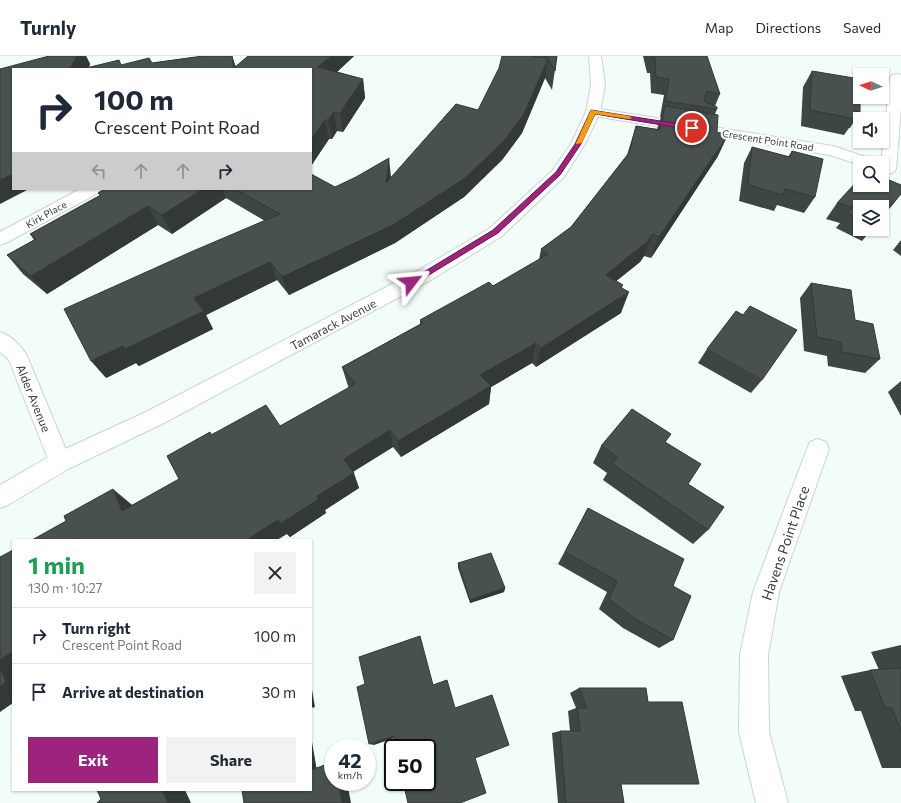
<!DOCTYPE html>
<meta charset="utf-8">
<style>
body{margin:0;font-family:Commissioner,sans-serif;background:#f2f2f3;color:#1f2937;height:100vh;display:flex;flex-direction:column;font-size:15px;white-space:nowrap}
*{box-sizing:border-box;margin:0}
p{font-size:13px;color:#747a83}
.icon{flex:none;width:22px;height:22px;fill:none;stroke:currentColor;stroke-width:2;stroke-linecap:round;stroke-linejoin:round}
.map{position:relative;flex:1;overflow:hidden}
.drawer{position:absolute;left:12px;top:483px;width:300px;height:252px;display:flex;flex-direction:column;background:#fff;border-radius:0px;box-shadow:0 1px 3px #0004}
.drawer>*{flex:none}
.hud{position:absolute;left:12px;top:12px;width:300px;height:122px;border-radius:0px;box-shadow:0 1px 3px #0004;background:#fff;color:#1f2937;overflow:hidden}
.needle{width:26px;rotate:274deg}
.fabs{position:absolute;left:853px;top:12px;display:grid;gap:8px}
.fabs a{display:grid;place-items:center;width:36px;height:36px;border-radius:0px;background:#fff;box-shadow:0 1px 3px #0004;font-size:20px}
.speed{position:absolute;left:324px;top:683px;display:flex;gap:8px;font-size:20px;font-weight:700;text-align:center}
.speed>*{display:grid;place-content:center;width:52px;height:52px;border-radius:50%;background:#fff;box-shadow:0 1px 3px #0004;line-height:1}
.speed small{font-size:10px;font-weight:400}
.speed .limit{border:2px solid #111;border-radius:6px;background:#fff;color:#111}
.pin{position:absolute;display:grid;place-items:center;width:34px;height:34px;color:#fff;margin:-17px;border:2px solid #fff;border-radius:50%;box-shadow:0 1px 4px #0007}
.me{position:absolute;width:44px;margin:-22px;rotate:61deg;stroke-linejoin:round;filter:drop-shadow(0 0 3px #0008)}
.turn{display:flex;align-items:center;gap:14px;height:84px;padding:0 16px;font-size:18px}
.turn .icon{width:52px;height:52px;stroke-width:2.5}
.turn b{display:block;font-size:28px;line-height:34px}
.lanes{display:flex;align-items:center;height:38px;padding:0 16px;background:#0003;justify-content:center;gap:20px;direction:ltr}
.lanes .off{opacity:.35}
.round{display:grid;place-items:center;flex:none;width:42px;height:42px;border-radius:0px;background:#f2f2f3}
.headline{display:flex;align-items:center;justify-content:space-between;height:68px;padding:0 16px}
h1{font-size:24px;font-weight:700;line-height:30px;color:#1e9e55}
.button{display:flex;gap:8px;margin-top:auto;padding:8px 16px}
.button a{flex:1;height:46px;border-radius:0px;background:#9c247d;color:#fff;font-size:16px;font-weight:700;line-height:46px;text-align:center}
.button a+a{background:#f2f2f3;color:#1f2937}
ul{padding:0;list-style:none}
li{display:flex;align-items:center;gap:12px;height:56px;padding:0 16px;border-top:1px solid #e0e1e3}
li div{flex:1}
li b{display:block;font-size:15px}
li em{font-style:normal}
header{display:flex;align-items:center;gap:24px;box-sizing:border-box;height:56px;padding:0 20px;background:#fff;border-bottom:1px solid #e0e1e3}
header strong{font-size:19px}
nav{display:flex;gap:22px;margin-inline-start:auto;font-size:14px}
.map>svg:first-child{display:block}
</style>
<header>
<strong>Turnly</strong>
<nav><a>Map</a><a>Directions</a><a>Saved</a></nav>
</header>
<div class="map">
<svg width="901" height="747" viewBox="0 0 901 747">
<rect width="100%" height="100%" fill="#f2fdf9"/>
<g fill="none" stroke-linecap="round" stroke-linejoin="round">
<defs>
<path id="minor" d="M897,18l4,1v34l-5,60 -2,3 -6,2 -6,-2 -1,-9 9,-85 2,-3z
M593,52l240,38 42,14 3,3h-18v2l-30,-10 -242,-40 -2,-3 2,-3z
M80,133h20l-2,4 -92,50 -6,2v-13z
M0,276c11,4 22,14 27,24l44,106 -3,7 -8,3 -8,-3 -43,-109 -9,-8z
M818,383l8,3 3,7 -50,143 -11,63 1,77 19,71h-32l-17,-71 1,-77 13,-63 54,-143 3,-7z"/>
<path id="major" d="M589,0h12l4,29 -5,27 -15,32 -21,33 -62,59 -71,44 -269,144 -94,45 -60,36 -8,3v-23l52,-30 94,-43 273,-142 71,-42 62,-57 19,-27 15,-32 5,-27z"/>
</defs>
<use href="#minor" stroke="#cad4d1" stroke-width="2"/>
<use href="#major" stroke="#cad4d1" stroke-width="2"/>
<use href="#minor" fill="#fff" fill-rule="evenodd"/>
<use href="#major" fill="#fff" fill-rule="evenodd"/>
</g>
<path fill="#3e4643" d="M49,0h37l4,8 -1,3 63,-4 51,-7h29l4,11 118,-11 -17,16 26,7 2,19 -22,34 -6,-1 -5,8h-3l-18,27v-97h-298z
M532,0h25l-5,34 -7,-12 -23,55 -20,27 -38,37 -69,46 -106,52 -12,-15 -71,35 7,14 -74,37 -3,-3 -30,15 159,-157 -39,-23 -54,36 -14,-9 -111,69 -24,-20 -16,-19 27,-15 -4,-6 70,-39 -2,-2 7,-4h206l24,-2 56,-9 87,-68z
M643,0h64l13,38 -5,12 2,3 -2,5 2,18 1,24 -67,102 -7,-2 -4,6 -24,19 6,7 -1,25 -85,54 -4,-4 -41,24 -2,17 -88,53 -8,-10 -40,25 6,16 -34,22 1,3 -36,24 -3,-3 -221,-13 65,-17 1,1 47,-26 31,-47 2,3 68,-9 69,-38 -1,-2 -6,-19 78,-43v-4l73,-34 46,-26 2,-11 30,-22 56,-72 9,-29 21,3 4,-12h-1l4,-22 -13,-2 -1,-20h-3z
M812,15l48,41 -10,16h-1l-5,7 -43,-9 2,-39z
M752,91l36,10 4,-6 23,46 -11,16 -27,-8 -3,6 -35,-10 5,-38z
M837,147h57l-12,14v-10h-22v22h12l-10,12 -26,-13 4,-5 -14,-4z
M901,184v16l-8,-6z
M811,227l44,37 25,39 -15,14 -37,-7 -1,-10 -23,-5 -4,-53z
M707,293l55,31 -11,13 -53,-30z
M901,325v35l-13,-24z
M666,386l22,42 20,46 -15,14 -90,-64 4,-7 -14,-10 8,-17z
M588,452l85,78v54l-14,8 -36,-20 -24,-19 8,-17 -49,-28z
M458,507l47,25 -1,4 -34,11 -12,-35z
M901,589v123h-19l-21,-57h-6l-14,-35 29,-6h9l-8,-18z
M579,632l42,96 3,19h-66l-6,-70 8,-2h10l-2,-20 8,-3 -6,-15z"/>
<path fill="#323937" d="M77,0h9l4,8 -2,5h-18z
M232,0l4,13 -2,-1v1h-4z
M331,0h23l-32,30 -4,-19z
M548,3l-3,19 -23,55 -20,27 -38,37 -69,46 -106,52 -7,-18z
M363,23l2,19 -22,34 -3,-19z
M334,56l3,19 -5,8 -4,-19z
M325,64l4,19 -18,27v-26z
M728,79l-10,21 -67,102 8,-21z
M389,102l2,19 -3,25 -2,-19z
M13,118v15h16l-29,15v-24z
M203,133h19l4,9 -54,36 -10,-19z
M901,138l-7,9 -12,14v-1z
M148,150l10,19 -111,69 -16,-18z
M653,178l-9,22 -4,6 -41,33 7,-20z
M270,206l7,18 -71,35 7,14 -74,37 -3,-3 -30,15 -15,-17 103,-63z
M623,229l-6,15 12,-8 -8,21 -85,54 5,-19z
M536,287l-4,20 -41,24 -2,17 -88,53 -3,-16 82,-66z
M390,374l3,17 -44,27 -5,-15z
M354,417l5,15 -34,22 1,3 -36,24 -3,-3 -10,6h-31z
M113,433l18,15 10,20 -19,-13z
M505,532l-1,4 -34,11v-3z
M13,595v52l-13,9v-52z
M311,628l4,23 -4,1z
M311,680l6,35h-6z
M393,680l4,1 -23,8 -5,-1z
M338,726h9l4,21h-9z
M162,734h23l6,13h-23z"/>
<path fill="#48514e" stroke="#323937" d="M49,0h28l-7,13h-57v105l-13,6v-111z
M203,0h29l2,12 -4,1h-148l37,-9 2,5 28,-7 3,5z
M248,0h83l-13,11 45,12 -23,34 -6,-1 -6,8h-3l-14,20v-71h-73l-4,-1z
M502,0h26l19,2 -1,-2h11l-2,15 -7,-12 -24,55 -20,27 -39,37 -72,47 -111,52 -12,-15 -76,36 10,13 -79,38 -2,-3 -32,15 -27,-52 129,-58 87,-37 -45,-25h76v-15l24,13 21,-10 33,-19 -3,25 70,-79 22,6 21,-42z
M651,0h56l13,38 -13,-3 -3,10 13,6v2l-52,-8 4,-22 -13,-2 -1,-20h-4z
M812,15l48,8v33l-6,-1 1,8 -45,-9z
M665,50l53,9 -1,17 11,3 -69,102 -6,-3 -5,7 -42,34 17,10 -3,2 9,5 -88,56 -5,-5 -56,32 11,11 -93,55 -8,-11 -46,29 10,14 -37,23 2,3 -39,25 -2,-4 -32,20h-214l34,-19 -2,-5 49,-27 9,22 57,-32 -12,-23 43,-24 1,3 55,-30 14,21 75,-42 -13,-17 81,-44 -3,-3 69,-38 4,4 55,-32 -7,-5 30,-22 58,-74 7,-27 24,4z
M752,91l38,10 2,-6 31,8 -8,38 -30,-8 -2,6 -35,-10z
M882,121l19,8v9l-19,22v-9h-22v12l-13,-6 6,-6 -16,-4 23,-25v7h22z
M105,133h98l-41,26 -14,-9 -117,70 -24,-21 29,-16 -6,-5 71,-39 -3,-2z
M811,227l40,7 4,30 18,4 7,35 -38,-7 -1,-10 -24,-5z
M750,250l47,24 -35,50 -55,-31 29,-38 7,4z
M632,353l39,25 -6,8 36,22 -13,20 36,23 -16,23 -96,-66 5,-7 -16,-11z
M588,452l96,51 -11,27 18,10 -18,44 -38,-21 -26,-20 8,-18 -52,-29z
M13,494v101l-13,9v-103z
M491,497l14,35 -35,12 -12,-37z
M420,580l13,49 14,-5 8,28 37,-13 17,50 -34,13 11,35 -26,10h-52l-5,-21h24v-34h-32l-2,-12 -24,8 -12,-57 8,-3 -6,-27z
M0,611l6,15 -6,5z
M901,612v63l-9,-23h-7l-15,-38z
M579,632h67l2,14h34l17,82h-78l3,19h-58l-6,-72h20l-3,-23h10z
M333,706v20h5l4,21h-98l-2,-13h69v-20z
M97,734h65l6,13h-71l4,-4z"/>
<path fill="#9c247d" stroke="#651751" d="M591,54l101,16 3,2 -3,2 -97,-16 -14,30 -21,31 -62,58 -84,51h-5v-3l84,-51 63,-58 19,-28z"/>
<path fill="#f59e0b" d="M591,54l38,6 3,2 -3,1 -34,-5 -13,29 -6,1v-1z"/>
<g text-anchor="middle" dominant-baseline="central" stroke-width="4" stroke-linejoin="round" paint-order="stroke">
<g font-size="10" fill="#393d3c" stroke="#fff">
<text transform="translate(768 84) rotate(9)">Crescent Point Road</text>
<text transform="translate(46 158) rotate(-29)">Kirk Place</text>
</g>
<g font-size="12" fill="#393d3c" stroke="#fff">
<text transform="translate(333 268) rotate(-28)">Tamarack Avenue</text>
<text transform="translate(34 342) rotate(68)">Alder Avenue</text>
</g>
<g font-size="14" fill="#393d3c" stroke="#fff">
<text transform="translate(785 487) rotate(-71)">Havens Point Place</text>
</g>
</g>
</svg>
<div class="fabs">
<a><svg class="needle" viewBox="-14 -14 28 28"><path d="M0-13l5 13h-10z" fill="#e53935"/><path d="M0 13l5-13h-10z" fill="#747a83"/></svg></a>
<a><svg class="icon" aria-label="sound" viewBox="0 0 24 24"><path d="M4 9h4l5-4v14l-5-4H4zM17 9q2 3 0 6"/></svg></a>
<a><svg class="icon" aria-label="search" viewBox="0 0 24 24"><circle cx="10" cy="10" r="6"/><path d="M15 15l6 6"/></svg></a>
<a><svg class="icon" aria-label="layers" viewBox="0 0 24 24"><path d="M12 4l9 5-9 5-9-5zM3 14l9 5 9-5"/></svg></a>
</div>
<div class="speed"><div>42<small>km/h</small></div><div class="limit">50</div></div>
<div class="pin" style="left:692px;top:72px;background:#d93025"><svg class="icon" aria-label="arrive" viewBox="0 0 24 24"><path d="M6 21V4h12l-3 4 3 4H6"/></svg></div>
<svg class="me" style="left:411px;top:226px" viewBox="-20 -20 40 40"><path d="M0-17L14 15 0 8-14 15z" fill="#9c247d" stroke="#fff" stroke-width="4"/></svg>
<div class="hud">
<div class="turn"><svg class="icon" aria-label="right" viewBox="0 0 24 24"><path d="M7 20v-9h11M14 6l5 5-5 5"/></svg><div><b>100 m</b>Crescent Point Road</div></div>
<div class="lanes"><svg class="icon off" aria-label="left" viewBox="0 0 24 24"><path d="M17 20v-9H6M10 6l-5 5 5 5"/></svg><svg class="icon off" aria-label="ahead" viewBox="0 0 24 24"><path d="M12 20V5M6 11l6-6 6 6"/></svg><svg class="icon off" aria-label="ahead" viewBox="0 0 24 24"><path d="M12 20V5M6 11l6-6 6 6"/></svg><svg class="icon" aria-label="right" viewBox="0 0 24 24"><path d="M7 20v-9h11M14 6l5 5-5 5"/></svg></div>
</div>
<section class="drawer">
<div class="headline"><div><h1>1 min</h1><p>130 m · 10:27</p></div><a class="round"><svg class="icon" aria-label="close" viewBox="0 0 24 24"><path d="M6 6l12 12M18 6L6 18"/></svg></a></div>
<ul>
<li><svg class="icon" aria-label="right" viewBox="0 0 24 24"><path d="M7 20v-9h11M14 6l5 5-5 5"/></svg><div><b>Turn right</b><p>Crescent Point Road</p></div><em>100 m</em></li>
<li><svg class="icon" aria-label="arrive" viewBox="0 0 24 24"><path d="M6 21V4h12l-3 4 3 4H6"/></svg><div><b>Arrive at destination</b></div><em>30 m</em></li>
</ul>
<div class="button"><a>Exit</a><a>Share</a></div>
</section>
</div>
